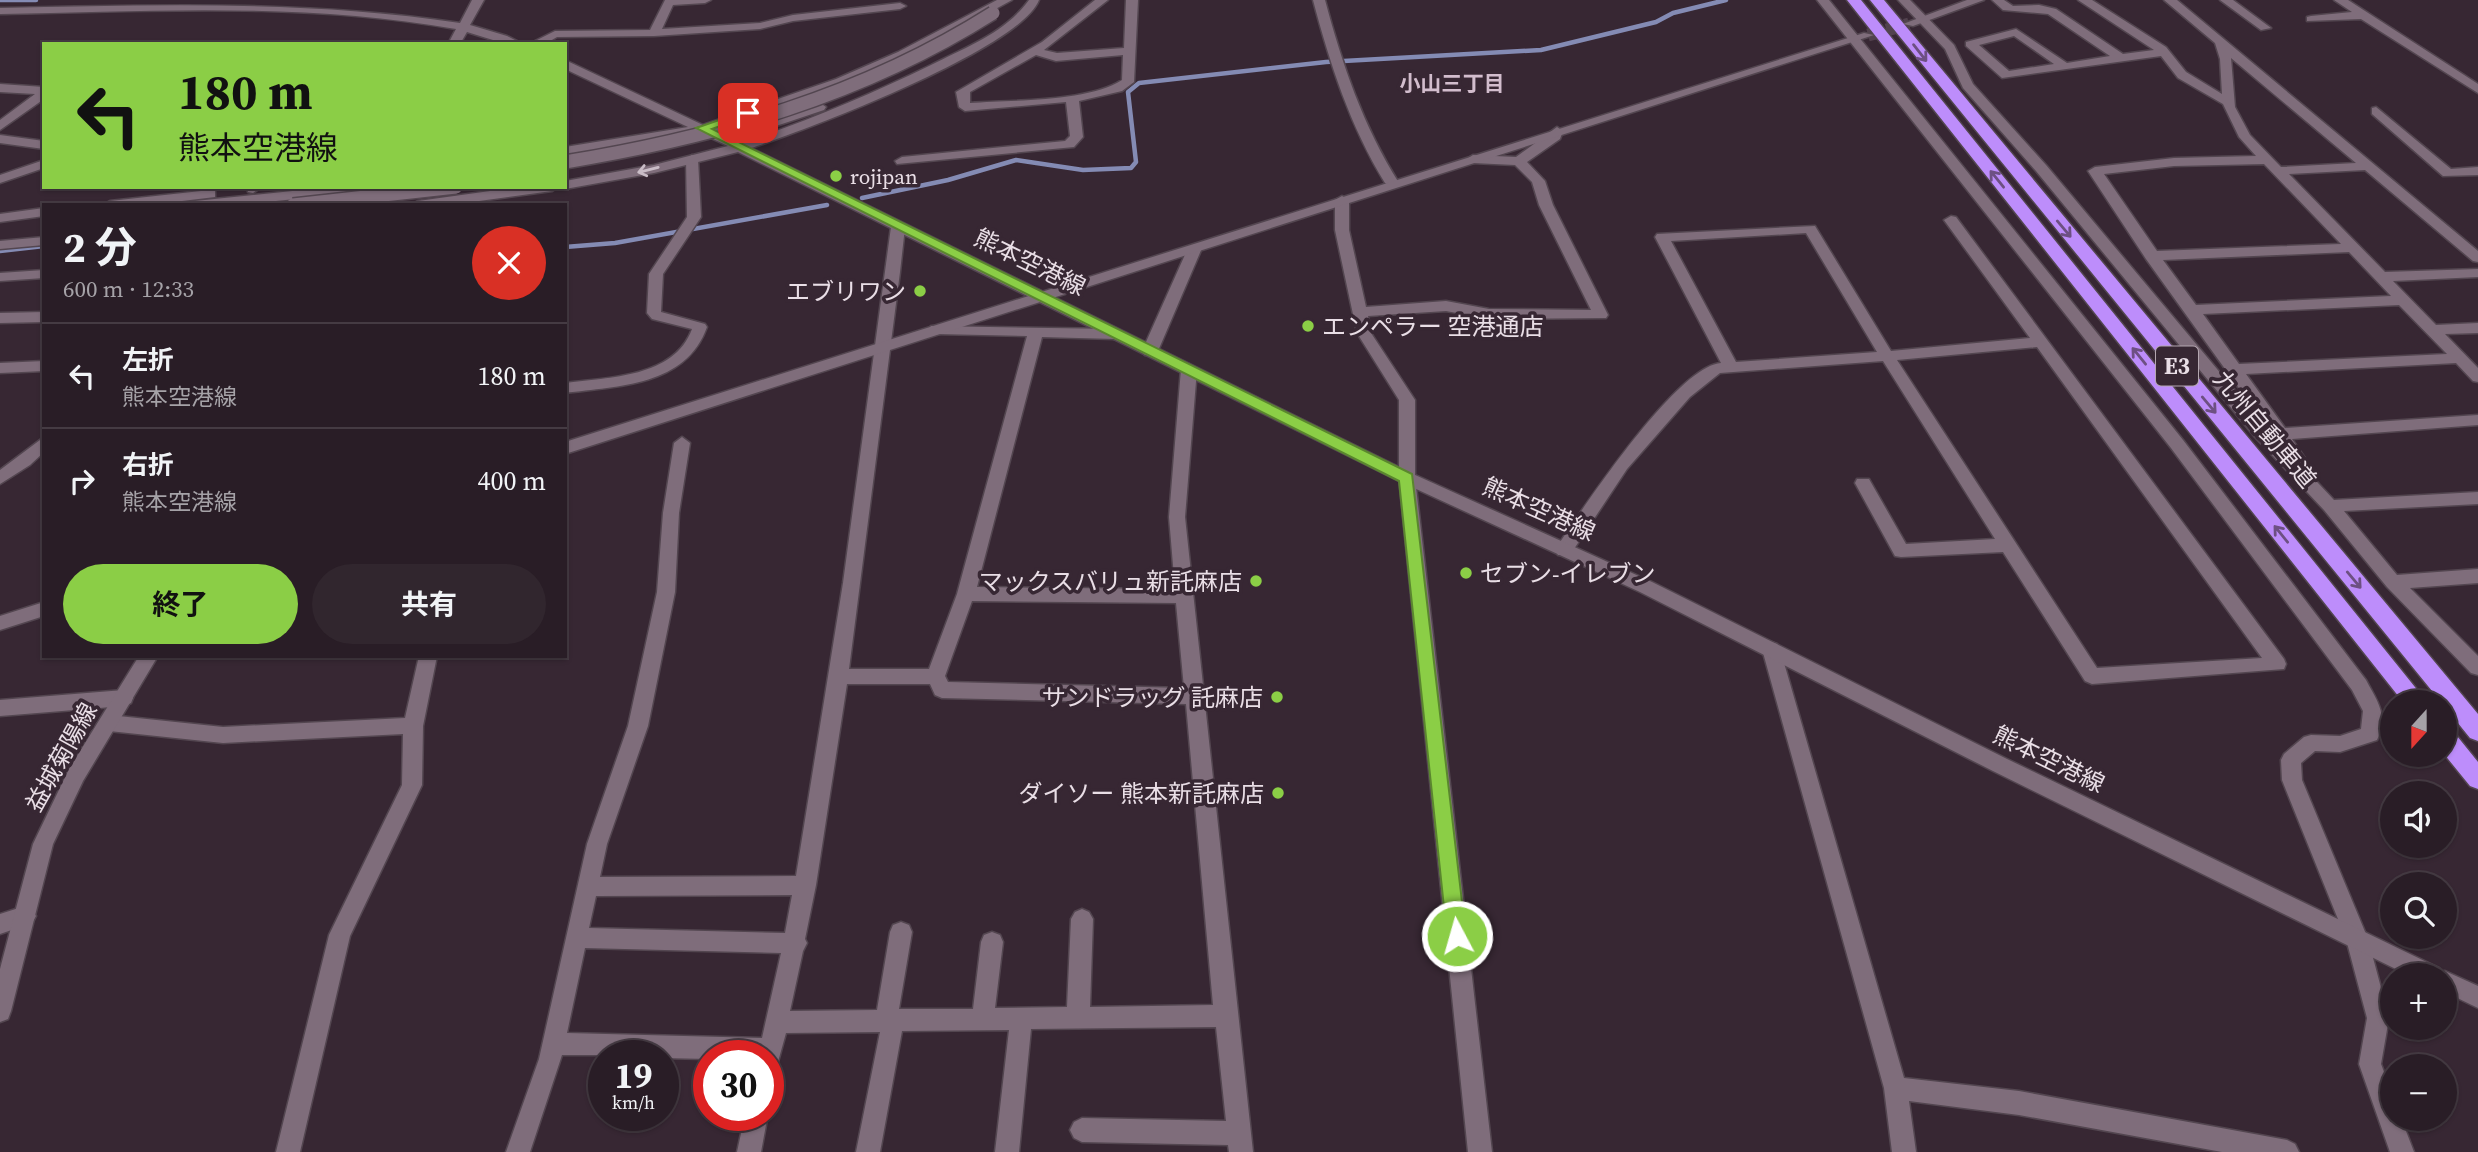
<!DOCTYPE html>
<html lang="ja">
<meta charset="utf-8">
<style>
body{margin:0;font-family:"Source Serif 4","Noto Sans JP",serif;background:#31262e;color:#f1f3f6;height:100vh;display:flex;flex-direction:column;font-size:26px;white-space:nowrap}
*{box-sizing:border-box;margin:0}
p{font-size:23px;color:#a5a2a7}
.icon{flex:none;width:38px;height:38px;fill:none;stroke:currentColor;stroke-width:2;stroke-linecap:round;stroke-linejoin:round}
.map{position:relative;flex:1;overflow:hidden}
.side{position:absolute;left:42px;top:203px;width:525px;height:455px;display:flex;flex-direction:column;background:#291d26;border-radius:0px;box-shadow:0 2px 5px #0004,0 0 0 2px #453b43}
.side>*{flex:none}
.hud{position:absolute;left:42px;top:42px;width:525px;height:147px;border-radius:0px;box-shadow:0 2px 5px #0004,0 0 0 2px #453b43;background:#8bce46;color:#111;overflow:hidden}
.needle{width:46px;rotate:201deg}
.buttons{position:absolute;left:2380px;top:690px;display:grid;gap:14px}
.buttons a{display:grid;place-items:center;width:77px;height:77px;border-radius:50%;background:#291d26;box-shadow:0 2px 5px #0004,0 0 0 2px #453b43;font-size:35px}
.speed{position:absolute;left:588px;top:1040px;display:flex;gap:14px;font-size:35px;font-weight:700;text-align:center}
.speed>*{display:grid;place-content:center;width:91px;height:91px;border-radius:50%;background:#291d26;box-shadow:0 2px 5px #0004,0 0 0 2px #453b43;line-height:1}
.speed small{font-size:18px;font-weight:400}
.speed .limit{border:10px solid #d22;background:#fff;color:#111}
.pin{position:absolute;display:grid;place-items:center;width:60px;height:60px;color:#fff;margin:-30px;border-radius:14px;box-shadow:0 4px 10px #0006}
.me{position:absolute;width:77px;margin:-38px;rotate:354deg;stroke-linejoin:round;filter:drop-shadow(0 0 5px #0008)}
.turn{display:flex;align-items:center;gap:24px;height:147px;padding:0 21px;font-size:32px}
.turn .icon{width:91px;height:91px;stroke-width:2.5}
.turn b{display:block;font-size:49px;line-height:60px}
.round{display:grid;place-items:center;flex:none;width:74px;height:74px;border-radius:37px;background:#31262e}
.summary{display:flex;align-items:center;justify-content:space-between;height:119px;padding:0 21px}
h1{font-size:42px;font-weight:700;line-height:52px}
.action{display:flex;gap:14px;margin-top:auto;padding:14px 21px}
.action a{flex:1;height:80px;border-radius:42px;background:#8bce46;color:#111;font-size:28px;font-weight:700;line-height:80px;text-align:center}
.action a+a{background:#31262e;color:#f1f3f6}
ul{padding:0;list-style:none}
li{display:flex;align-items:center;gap:21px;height:105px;padding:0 21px;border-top:2px solid #453b43}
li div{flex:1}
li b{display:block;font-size:26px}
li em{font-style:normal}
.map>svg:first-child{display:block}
</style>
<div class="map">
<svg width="2478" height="1152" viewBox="0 0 2478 1152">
<rect width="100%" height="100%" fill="#372733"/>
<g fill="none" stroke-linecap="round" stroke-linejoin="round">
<path stroke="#848bb4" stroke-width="4.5" d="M0,0h36
M862,198l86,-18 68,-20 67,10 48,-2 5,-6 -8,-70 11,-9 187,-21 215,-12 115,-28 17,-9 53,-13
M565,247l50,-4 212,-38
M0,251l44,-5"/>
<path stroke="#52424e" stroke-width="13" stroke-dasharray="13 6" stroke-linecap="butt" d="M1868,35l41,-11"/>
<defs>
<path id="minor" d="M665,0h46l-6,3 -32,2 -11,24 98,-6 33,-8 107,-12 6,3 -6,3 -107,12 -33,8 -106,7 -97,1 -12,7h-16l26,-13 95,-1z
M1095,0h13l-64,50 13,3 67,-5 2,-48h12l-4,82 -12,9 -43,10 4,36 -9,10 -177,17 -2,-3 7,-4 163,-16 5,-5 -4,-34 -101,9 -6,-4 -3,-15 86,-50zM1036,55l20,6 67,-6 -1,25c-34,22 -110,20 -152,23v-11z
M1313,0h12c17,64 38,126 74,183l-2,3 -5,1 -7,-4c-35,-57 -55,-119 -72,-183z
M1817,0h12l354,440 183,240c11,21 23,35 11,60l-37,12 -25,-1 -14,12 1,17 66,159 21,79 -8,46 11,29v25h9l13,34h-24l-31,-88 8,-46 -21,-79 -64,-159 -1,-20 3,-6 20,-17 7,-2 29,1 21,-7 2,-18 -11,-21 -181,-242z
M1898,0h12l44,45 19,39 73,81 228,272 -128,-178 -58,-88 7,-4 79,-9 82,-2 -17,-19 -16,-33 -45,-26 -17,-22 -159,22 -36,-32v-4l50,-13 51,34 43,-7 -62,-42 -45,-4 -11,-10h12l9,6 26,-1 17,4 67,45 31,-4 -76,-50h14l74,47 20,25 36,22 -2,-35 -5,-16 -51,-43h13l301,251v11l-5,-1 -108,-91 -76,4 96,98 93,-3v8l-85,4 43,44 42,-2v10l-33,1 33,34v14l-5,-1 -17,-18 -210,11 39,54 193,-13v10l-186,14 15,22 -5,5 32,34 144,-8v12l-134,7 53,64 81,-6v14l-68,5 68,68v19l-7,-2 -84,-86 -63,-77 -69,-73 -219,-266 -73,-83 -18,-39zM2014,36l40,28 -45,7 -30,-26zM2231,58l125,105 -75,4 -31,-32 -15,-28zM2264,164l77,80 -184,7 -53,-77 70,-8zM2349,252l42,44 -195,9 -33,-45zM2399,305l48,49 -208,10 -36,-50z
M2220,0h13l38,28 -10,2z
M2334,0h14l130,84v9l-117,-74 -54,2v-4l4,-1 41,-4z
M0,84l44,3v12l-44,31v-10l35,-26 -35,-2z
M2376,107l75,62 27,-2v8l-35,1 -71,-62v-6z
M1557,127l6,4 -3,8 -33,23 18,19 8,24 55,110 -2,3 -117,1 -43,-8 -78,5 3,17 44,67v78l77,674h-24l-69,-674v-78l-42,-67 -22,-103v-30l7,-4 7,4v30l17,77 80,-6 43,8 102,1 -52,-105 -7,-23 -17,-17 -42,-2 -6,-4 6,-4 43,2z
M0,135l44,6v8l-44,-6z
M692,155l6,4 3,58 -38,57 -2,38 44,12 2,3c-21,59 -88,59 -142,66v-10c44,-6 109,-5 127,-54l-40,-10 -5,-6 2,-39 38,-57 -1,-58z
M44,160v8l-44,15v-8z
M247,187h14l-8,6 -5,-1z
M1951,216l5,1 328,442 2,5 -2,5 -192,15 -7,-3 -82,-129 -102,5 -6,-1 -40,-73 2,-4h12l37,65 89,-5 -112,-178 -163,12 -30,24 -63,72 -57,86h-12l-3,-5 3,-5c26,-38 119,-179 163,-182l-66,-126 2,-3 158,-8 76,125 139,-13 -86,-118zM1806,233l71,119 -141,10 -65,-121zM2037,347l225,311 -165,10 -200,-308z
M898,223l7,4 -5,45 -51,397h80l28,-75 70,-258 -91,-2 -5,-2 -2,-3 2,-3 184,3 7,5 -7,5 -73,-2 -65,250 198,2 -6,-72 12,-148 8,-5 8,5 -12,148 68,635h-24l-1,-7 -146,-3 -8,-4 -4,-8 4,-8 8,-4 144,3 -10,-94 -185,2 -12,123h-24l14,-122 -107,1 -22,121h-24l24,-120 -94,1 -10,36 -8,3v-17h-59v4l-46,-1v-3h-101l-32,97h-24l33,-93 48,-215 41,-118 29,-134 6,-79 11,-70 8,-6 8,6 -11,70 -4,79 -27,134 -41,118 -7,33 196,-1 47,-293 48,-356zM972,601l204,2 8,85 -236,-6 -3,-6zM847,684h83l5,11 7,3 244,6 27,301 -123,2 3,-88 -4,-7 -7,-3 -7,3 -4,7 -4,88 -72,1 8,-66 -3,-7 -8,-3 -8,3 -3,7 -8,67h-74l13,-77 -3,-7 -8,-3 -8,3 -3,7 -13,78 -87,1 13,-60 4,-8 -2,-4 11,-54zM792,895l-7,38 -196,-5 7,-32zM585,948l196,5 -19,85 -195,-5z
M1195,244l7,4 -44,103 -3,4h-10l-3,-4 46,-103z
M44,270v8l-44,3v-8z
M44,312v10l-44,1v-10z
M44,361v10l-44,2v-10z
M44,437v15l-14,13 -30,19v-14z
M1771,642l6,2 3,5 124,429 115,13 268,49 8,4 4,8h-77l-203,-37 -110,-14 7,51h-24l-8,-64 -122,-439 3,-5z
M419,656h18l-14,70 -1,59 -72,151 -50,216h-24l53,-217 73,-150 1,-51 -180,9 -114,-12 -7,-2 -3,-6 3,-6 7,-2 114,12 182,-9z
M124,690l7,3 2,5 -2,5 -7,3 -124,10v-16z
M25,906l7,3 4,7 -4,7 -32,11v-20z
M745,1115l23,-1 -7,38h-24z"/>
<path id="tertiary" d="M1967,0h17l-71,26 -10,-2z
M1864,33l10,2 -1309,419v-12z
M44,602v14l-44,14v-14z"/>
<path id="secondary" d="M472,0h12l-14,25 37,11 16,8h-17l-39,-12 -7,12h-12l8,-15c-150,-27 -304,-18 -456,-15v-6c153,-3 308,-8 460,15z
M997,0h15l-106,58 -62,27 -131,44 28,14c65,-21 128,-48 190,-78 35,-18 74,-32 98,-65h10c-19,49 -232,130 -288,148l662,326 239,108 355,177 432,209 2,4 4,-1 33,15v22l-33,-16v-17h-37l-415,-204 -353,-179 -239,-110 -663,-330 -84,21 -89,16 -5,-2h5v-6l89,-16 74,-19 -28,-13 -135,22v-8l123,-20 -123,-58v-9l138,65 133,-46 62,-27z
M820,103l6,4 -2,3 -51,17 -6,-4z
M331,187h48l-6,4 -136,14h-49l7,-4z
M382,187h14l-9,18h-14z
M520,187h38l-6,4 -102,14h-39l7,-4z
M210,190l5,1v6l-66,8h-46l7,-4z
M44,208v8l-44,6v-8z
M44,237v8l-44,4v-8z
M139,656h19l-75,125 -30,63 -42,167 -3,8 -8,3v-53l33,-125 36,-75z"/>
<path id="motorway" d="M1847,0h14l566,702h-24z
M1870,0h14l594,714v27l-8,-3 -25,-31v-5h-4z
M2445,728l8,3 25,31v27l-8,-3 -26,-32z"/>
</defs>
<use href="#minor" stroke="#534650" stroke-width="3"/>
<use href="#tertiary" stroke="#534650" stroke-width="3"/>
<use href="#secondary" stroke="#534650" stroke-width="3"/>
<use href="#motorway" stroke="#534650" stroke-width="3"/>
<use href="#minor" fill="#7f6d7b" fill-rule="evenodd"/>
<use href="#tertiary" fill="#7f6d7b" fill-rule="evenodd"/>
<use href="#secondary" fill="#7f6d7b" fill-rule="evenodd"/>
<use href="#motorway" fill="#bd8dfb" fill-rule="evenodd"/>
<defs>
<path id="secondary-bridge" d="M565,162c152,-25 297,-66 428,-149
M293,205l163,-18"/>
</defs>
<use href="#secondary-bridge" stroke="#534650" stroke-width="16" stroke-linecap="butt"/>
<use href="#secondary-bridge" stroke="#7f6d7b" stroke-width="13"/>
</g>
<defs><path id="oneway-shaft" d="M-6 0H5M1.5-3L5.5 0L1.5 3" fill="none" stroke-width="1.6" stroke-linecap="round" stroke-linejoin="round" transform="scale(1.75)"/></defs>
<g stroke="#6d5083">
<use href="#oneway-shaft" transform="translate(1920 53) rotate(52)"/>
<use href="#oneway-shaft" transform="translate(1997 179) rotate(-129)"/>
<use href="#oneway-shaft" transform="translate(2064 229) rotate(50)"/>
<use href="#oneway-shaft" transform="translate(2139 356) rotate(-129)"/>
<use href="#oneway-shaft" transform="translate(2209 405) rotate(50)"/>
<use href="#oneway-shaft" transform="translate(2281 534) rotate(-129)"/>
<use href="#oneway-shaft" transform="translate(2354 580) rotate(50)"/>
</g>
<use stroke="#c9bcc6" href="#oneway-shaft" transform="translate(648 170) rotate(166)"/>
<path fill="#8bce46" stroke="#5a862e" stroke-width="2" d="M748,110l6,3 -2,2 -40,14 700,345 54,462 -3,7 -6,2 -7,-2 -3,-7 -48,-455 -703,-353z"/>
<g fill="#8bce46" stroke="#372733" stroke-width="2.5">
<circle cx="836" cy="176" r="7"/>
<circle cx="920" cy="291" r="7"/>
<circle cx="1308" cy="326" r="7"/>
<circle cx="1466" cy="573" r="7"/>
<circle cx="1256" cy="581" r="7"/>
<circle cx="1277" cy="697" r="7"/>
<circle cx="1278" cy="793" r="7"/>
</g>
<g text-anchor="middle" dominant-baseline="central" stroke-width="7" stroke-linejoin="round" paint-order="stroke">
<g font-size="21" font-weight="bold" fill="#d2bdcd" stroke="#372733">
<text x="1452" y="83">小山三丁目</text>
</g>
<g font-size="21" fill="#e9dee6" stroke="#372733" text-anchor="start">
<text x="850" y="176">rojipan</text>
</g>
<rect fill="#372733" stroke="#b4a7b0" stroke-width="2" x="2156" y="346.5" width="42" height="39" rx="5"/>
<g font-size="23" font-weight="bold" fill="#e9dee6">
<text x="2177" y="366">E3</text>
</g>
<g font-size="24" fill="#e9dee6" stroke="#372733">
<text transform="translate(1030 262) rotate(26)">熊本空港線</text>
<text transform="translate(2265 429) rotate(50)">九州自動車道</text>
<text transform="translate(1539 509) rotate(24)">熊本空港線</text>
<text transform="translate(61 757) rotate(-61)">益城菊陽線</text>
<text transform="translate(2049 759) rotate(26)">熊本空港線</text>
</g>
<g font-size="24" fill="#e9dee6" stroke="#372733" text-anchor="end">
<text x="906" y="291">エブリワン</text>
<text x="1322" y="326" text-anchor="start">エンペラー 空港通店</text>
<text x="1480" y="573" text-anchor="start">セブン-イレブン</text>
<text x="1242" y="581">マックスバリュ新託麻店</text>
<text x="1263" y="697">サンドラッグ 託麻店</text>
<text x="1264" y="793">ダイソー 熊本新託麻店</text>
</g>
</g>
</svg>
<div class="buttons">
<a><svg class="needle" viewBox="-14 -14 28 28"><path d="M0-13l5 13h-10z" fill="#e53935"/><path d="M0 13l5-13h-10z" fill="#a5a2a7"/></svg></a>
<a><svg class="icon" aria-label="sound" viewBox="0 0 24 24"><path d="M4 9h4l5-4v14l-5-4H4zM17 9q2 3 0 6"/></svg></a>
<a><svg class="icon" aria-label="search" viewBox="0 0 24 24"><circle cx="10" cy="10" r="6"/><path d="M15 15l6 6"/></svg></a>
<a>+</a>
<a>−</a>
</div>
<div class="speed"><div>19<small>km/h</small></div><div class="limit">30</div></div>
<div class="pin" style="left:748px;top:113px;background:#d93025"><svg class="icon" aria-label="arrive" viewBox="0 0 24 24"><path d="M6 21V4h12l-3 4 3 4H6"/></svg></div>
<svg class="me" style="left:1457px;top:936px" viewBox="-20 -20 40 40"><circle r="17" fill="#8bce46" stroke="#fff" stroke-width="3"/><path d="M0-11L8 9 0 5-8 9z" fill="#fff"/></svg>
<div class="hud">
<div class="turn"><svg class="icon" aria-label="left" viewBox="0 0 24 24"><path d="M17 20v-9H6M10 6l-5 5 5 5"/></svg><div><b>180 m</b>熊本空港線</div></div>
</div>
<section class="side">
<div class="summary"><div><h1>2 分</h1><p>600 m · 12:33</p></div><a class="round" style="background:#d93025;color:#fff"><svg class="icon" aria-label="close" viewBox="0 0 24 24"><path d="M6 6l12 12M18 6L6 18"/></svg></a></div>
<ul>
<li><svg class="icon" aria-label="left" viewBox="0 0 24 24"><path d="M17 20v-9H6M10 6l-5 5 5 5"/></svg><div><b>左折</b><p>熊本空港線</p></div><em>180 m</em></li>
<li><svg class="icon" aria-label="right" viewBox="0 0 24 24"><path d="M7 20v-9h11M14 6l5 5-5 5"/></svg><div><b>右折</b><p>熊本空港線</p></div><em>400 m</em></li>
</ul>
<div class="action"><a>終了</a><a>共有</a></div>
</section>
</div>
